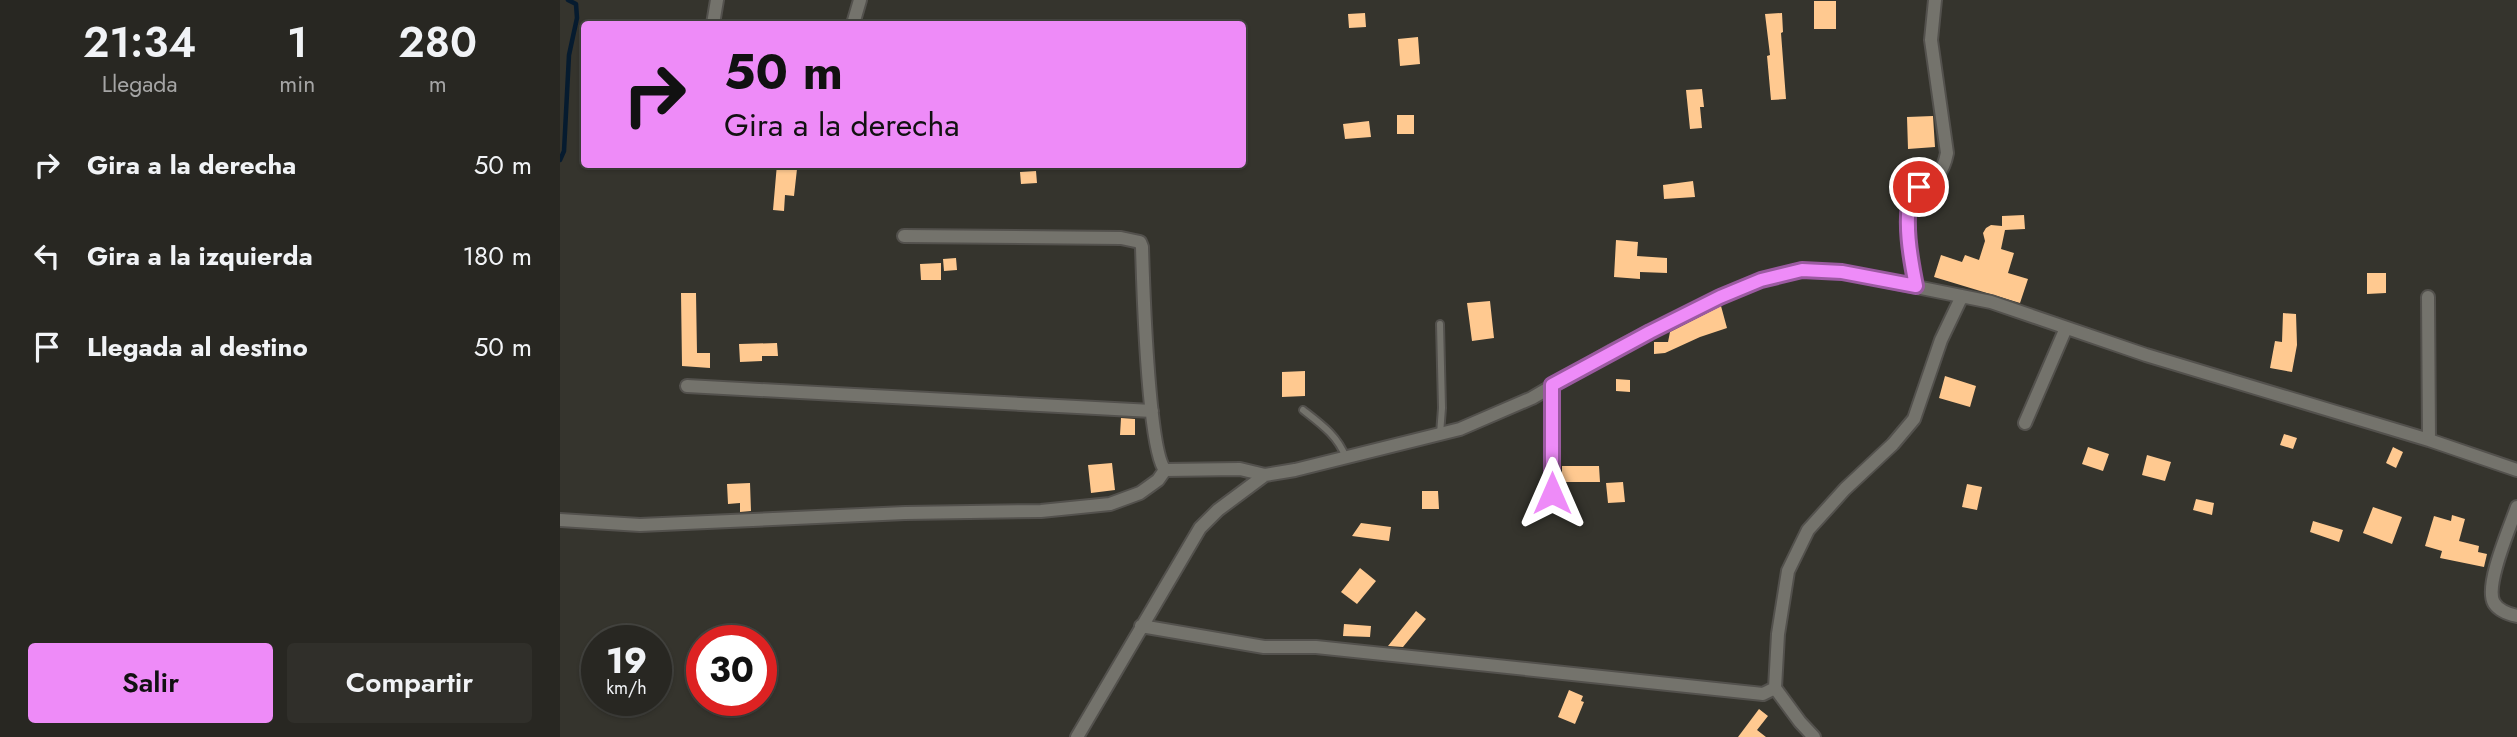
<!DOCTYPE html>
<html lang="es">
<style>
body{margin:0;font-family:Jost,sans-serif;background:#302f2a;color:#f1f3f6;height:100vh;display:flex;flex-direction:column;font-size:26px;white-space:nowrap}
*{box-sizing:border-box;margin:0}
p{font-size:23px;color:#a5a5a5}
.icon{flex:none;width:38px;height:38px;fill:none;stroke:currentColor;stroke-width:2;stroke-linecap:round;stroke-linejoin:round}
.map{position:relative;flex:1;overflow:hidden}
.drawer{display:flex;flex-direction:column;background:#282722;width:560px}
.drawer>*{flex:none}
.guide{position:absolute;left:21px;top:21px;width:665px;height:147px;border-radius:7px;box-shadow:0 2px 5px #0004,0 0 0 2px #444440;background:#ee8bf8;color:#111;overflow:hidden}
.speed{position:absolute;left:21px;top:625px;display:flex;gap:14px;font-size:35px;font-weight:700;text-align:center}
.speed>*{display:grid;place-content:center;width:91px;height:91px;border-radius:50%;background:#282722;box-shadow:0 2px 5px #0004,0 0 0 2px #444440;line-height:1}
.speed small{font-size:18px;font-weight:400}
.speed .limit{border:10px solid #d22;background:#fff;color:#111}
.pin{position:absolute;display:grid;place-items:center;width:60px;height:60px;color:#fff;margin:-30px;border:4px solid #fff;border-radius:50%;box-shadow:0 2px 7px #0007}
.me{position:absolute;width:77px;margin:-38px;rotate:0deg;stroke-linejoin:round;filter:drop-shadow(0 0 5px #0008)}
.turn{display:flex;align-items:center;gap:24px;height:147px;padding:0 28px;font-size:32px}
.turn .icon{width:91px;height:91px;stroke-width:2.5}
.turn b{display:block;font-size:49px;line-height:60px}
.eta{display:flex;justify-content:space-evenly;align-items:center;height:119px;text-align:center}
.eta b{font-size:42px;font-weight:600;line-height:49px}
.action{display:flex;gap:14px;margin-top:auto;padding:14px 28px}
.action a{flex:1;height:80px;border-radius:7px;background:#ee8bf8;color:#111;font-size:28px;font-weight:600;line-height:80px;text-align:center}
.action a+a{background:#302f2a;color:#f1f3f6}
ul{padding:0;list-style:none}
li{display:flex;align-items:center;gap:21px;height:91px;padding:0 28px}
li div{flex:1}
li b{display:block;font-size:26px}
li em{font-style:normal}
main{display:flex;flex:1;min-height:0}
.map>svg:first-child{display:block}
</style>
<main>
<section class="drawer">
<div class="eta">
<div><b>21:34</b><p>Llegada</p></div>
<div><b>1</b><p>min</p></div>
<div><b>280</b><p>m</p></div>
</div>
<ul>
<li><svg class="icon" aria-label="right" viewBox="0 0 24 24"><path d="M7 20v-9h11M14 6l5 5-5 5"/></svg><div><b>Gira a la derecha</b></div><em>50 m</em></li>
<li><svg class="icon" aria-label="left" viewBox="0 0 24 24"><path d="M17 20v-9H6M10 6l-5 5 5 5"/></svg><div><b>Gira a la izquierda</b></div><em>180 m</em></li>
<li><svg class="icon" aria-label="arrive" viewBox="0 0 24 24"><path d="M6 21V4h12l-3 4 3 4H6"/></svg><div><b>Llegada al destino</b></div><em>50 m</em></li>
</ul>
<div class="action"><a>Salir</a><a>Compartir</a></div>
</section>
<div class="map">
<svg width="1957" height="737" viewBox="0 0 1957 737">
<rect width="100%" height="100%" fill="#35342d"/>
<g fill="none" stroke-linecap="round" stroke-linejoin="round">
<path stroke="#061b2f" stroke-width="4.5" d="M0,160l4,-9 5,-96 8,-37 -1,-14 -8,-4"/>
</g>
<path fill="#ffc990" d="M1254,1h22v28h-22z
M805,13l1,14 -17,1 -1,-14z
M1222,13l1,19 -2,1 5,66 -15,1 -4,-44 3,-1 -5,-41z
M858,37l2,27 -20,2 -2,-27z
M1142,89l2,18h-4l2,21 -12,1 -4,-39z
M837,115h17v19h-17z
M1373,116l2,31 -27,2 -1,-32z
M809,121l2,16 -26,2 -2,-15z
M217,164h12l-1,4 9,1 -3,27 -9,-1 -1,16 -11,-1z
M476,171l1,12 -16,1 -1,-12z
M1133,181l2,16 -31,2 -1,-14z
M1464,215l1,14 -20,1 -4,19 13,4 -6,20 20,6 -8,24 -86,-26 7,-22 21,7 3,-7 14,5 6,-19 -2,-8 3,-5 5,-3 11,1v-10z
M1056,240l22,2 -1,14 30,2v15l-27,-1v7l-26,-2z
M396,258l1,12 -13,1 -1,-12z
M381,263v17h-20l-1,-16z
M1807,273h19v20l-19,1z
M121,293h15l1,60h13v15l-28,-2z
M930,301l4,37 -22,3 -5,-38z
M1161,306l6,22 -27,9 -35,16 -11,1v-12h14l2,-10z
M1723,313l13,1 1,31 -5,27 -22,-4 5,-27 7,1z
M217,343l1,13h-16v5l-22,1 -1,-18z
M745,371v25l-23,1v-25z
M1385,376l31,10 -6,21 -31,-9z
M1056,379l14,1v12l-14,-1z
M561,418l14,1v16h-15z
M1724,434l13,4 -4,11 -13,-4z
M1528,447l21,7 -6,17 -21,-7z
M1833,447l10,5 -7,16 -10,-5z
M1587,455l24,7 -6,19 -23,-6z
M552,463l3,27 -24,3 -3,-28z
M1002,466h37l1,16h-38z
M1063,482l2,20 -17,1 -2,-20z
M190,483l1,28 -11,1v-9l-12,1 -1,-20z
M1407,484l15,3 -5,23 -15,-3z
M862,491h16l1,18h-17z
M1636,499l18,4 -2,12 -19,-5z
M1813,507l29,10 -10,27 -29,-11z
M1892,515l13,4 -6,22 20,5 -1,6 9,2 -3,13 -44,-9 2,-7 -17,-5 9,-30 17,5z
M1753,521l30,9 -4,12 -29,-10z
M801,523l30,4 -2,14 -37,-5z
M800,568l16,13 -19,23 -16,-12z
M856,611l10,8 -23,28 -15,-1z
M784,624l27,2 -1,11 -27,-1z
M1009,690l14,6 -2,5 3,1 -9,22 -17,-7z
M1199,709l9,7 -11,14 9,7h-28z"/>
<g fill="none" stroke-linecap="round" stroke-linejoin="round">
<defs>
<path id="lane" d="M880,324l2,84 -2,26
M743,410c18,14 35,26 43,48"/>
<path id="street" d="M153,24l4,-24
M293,24l7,-24
M344,236l217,2 19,4 2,5c1,35 6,203 23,223
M1356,286c-6,-30 -12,-64 -5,-94 20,-13 31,-13 36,-39l-16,-113 4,-40
M1868,297l1,143
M992,385v108
M127,386l465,25
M1465,423l41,-95
M605,470l75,-1 25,6
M1957,507c-7,20 -33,79 -23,96 5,8 14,11 23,13
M0,520l80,5 265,-12 136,-2 69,-7 30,-11 18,-13 7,-10
M581,626l123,21h52l447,47 12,-6
M517,737l123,-209 18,-18 47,-35 30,-5 165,-41 72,-31 80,-47 108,-54 41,-17 41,-10 40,2 149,30 155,53 283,85 88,30
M1254,737l-14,-15 -25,-34 3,-54 10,-63 20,-41 37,-41 48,-45 21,-25 27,-79 21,-44"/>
</defs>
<use href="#lane" stroke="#53514d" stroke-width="10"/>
<use href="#street" stroke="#53514d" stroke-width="16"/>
<use href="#lane" stroke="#74736c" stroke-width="6"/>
<use href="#street" stroke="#74736c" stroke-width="12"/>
</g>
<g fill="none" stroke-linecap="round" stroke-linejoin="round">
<defs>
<path id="route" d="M992,493v-108l98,-53 70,-35 41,-17 41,-10 40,2 74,14c-6,-30 -12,-64 -5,-94l8,-5"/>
</defs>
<use href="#route" stroke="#9b5aa1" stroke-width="18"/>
<use href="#route" stroke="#ee8bf8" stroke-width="12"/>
</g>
</svg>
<div class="speed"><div>19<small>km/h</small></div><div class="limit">30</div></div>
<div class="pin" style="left:1359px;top:187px;background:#d93025"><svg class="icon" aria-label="arrive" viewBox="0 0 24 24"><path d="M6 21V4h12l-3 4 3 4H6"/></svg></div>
<svg class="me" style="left:992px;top:493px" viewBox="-20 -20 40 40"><path d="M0-17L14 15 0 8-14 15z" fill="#ee8bf8" stroke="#fff" stroke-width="4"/></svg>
<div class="guide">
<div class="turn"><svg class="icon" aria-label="right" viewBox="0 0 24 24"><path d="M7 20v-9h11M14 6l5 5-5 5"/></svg><div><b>50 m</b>Gira a la derecha</div></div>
</div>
</div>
</main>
